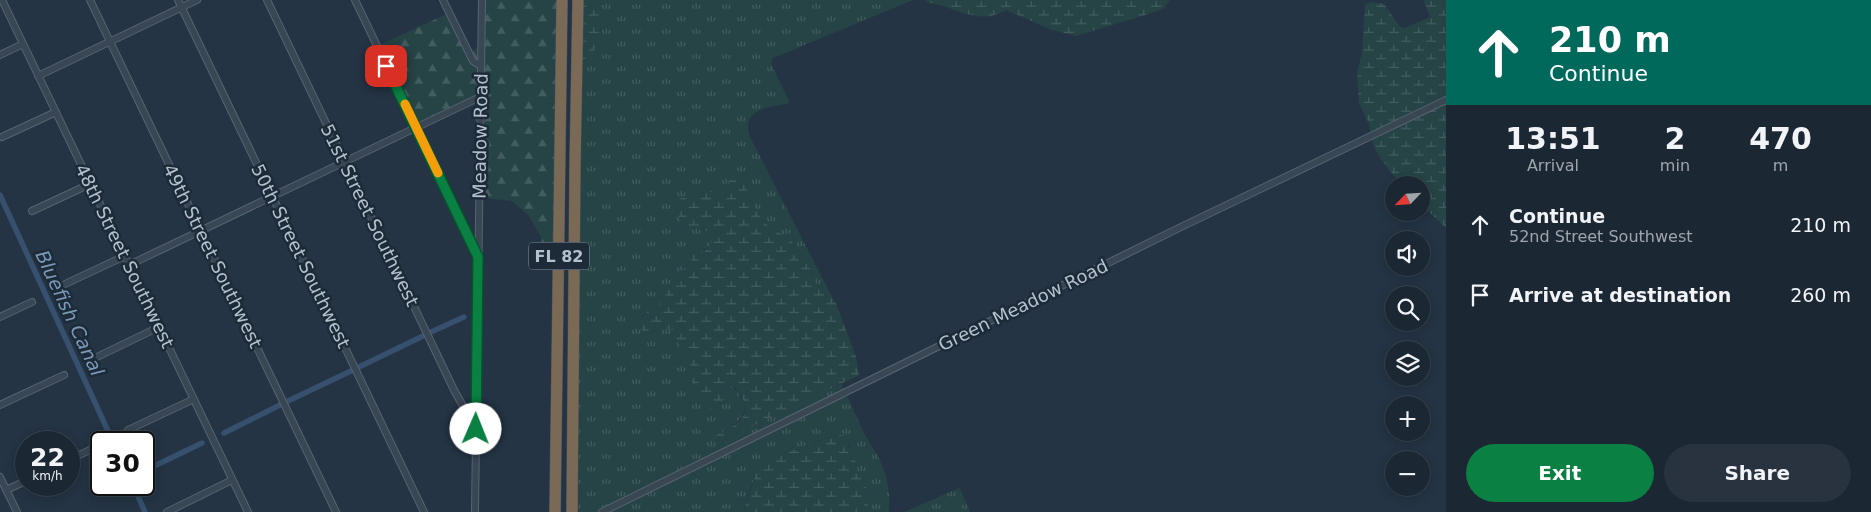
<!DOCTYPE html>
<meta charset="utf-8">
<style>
body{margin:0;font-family:"DejaVu Sans",sans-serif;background:#28333f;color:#f1f3f6;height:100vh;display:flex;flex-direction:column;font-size:19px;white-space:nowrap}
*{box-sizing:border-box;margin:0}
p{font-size:16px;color:#a0a5ac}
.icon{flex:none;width:28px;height:28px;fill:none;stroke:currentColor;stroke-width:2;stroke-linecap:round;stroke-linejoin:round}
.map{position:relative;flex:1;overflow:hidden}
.sheet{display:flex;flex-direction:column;background:#1b2733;width:425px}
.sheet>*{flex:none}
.banner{background:#00695c;color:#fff;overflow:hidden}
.needle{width:32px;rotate:245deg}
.tools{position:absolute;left:1385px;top:176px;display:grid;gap:10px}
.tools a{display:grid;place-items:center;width:45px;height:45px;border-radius:50%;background:#1b2733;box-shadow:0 2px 12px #0003,0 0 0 1px #39444e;font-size:25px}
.speed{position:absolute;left:15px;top:431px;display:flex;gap:10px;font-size:25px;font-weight:700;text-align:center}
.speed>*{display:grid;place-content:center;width:65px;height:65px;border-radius:50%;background:#1b2733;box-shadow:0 2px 12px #0003,0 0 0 1px #39444e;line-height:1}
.speed small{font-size:12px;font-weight:400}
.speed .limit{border:2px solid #111;border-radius:8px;background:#fff;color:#111}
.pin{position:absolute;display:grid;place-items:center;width:42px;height:42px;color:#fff;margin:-21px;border-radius:10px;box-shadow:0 2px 8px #0006}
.me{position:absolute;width:55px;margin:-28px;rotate:1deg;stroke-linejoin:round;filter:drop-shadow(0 0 4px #0008)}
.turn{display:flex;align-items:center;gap:18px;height:105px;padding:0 20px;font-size:22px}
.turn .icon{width:65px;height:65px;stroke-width:2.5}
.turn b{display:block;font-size:35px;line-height:42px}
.eta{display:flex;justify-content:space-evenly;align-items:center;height:85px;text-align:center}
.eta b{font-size:30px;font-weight:700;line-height:35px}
.button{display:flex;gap:10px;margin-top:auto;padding:10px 20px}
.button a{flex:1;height:58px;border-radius:30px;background:#0b8043;color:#fff;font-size:20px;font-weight:700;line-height:58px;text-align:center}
.button a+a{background:#28333f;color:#f1f3f6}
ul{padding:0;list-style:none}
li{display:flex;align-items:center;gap:15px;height:70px;padding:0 20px}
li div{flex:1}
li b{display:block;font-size:19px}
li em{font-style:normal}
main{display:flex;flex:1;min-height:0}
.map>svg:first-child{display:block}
</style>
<main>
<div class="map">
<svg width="1446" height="512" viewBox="0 0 1446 512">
<defs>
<pattern id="grass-tufts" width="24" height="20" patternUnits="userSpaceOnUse" patternTransform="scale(1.25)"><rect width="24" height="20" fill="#264445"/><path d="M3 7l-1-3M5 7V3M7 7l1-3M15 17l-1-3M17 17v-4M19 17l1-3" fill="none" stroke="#435d5f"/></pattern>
<pattern id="forest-firs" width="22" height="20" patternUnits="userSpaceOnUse" patternTransform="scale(1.25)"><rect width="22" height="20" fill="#264445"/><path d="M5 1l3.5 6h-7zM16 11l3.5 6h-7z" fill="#435d5f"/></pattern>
<pattern id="wetland-marsh" width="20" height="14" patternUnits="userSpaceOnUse" patternTransform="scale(1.25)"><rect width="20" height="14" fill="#264445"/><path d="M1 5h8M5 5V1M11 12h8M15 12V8" fill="none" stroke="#435d5f"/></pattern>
</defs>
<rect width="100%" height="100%" fill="#243444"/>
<path fill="url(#grass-tufts)" d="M602,0h311l-140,58 -2,6 19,39c-13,3 -40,4 -42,21 0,4 1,9 2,13l84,164 -6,-9 -7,-3 -5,-5 -10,-26 -9,-9 -8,-12 -19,-9 -13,-15 -14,-33h-12l-7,12h-20l-21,5 -8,11 8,18c12,-1 20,3 31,9 -3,14 -9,17 -22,17l-1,14 -6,1 -11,10 -10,24 -23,16 12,15 6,-3 15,1 4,13 11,17 6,27 4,5 7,1 3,6 15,2v-7l4,-6 6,-1 11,17v7c-8,17 -21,15 -30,29l6,1 120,-58 25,54 13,21 7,17 3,19v18h-20l-3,-24 -9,-19 -1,-7 -8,-10 2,-7 -3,-6 -18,-2 -39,14 -36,20c1,15 -10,26 -10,41h-169l5,-450 5,-2 16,-28z
M959,487l11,25h-66l55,-24z"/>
<path fill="url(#forest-firs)" d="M483,0h76l-3,266 -13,-19 -3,-12 -12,-20 -16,-14 -28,-3 1,-103 -70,31 -38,-80 72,-33 20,39 14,-7z"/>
<path fill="url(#wetland-marsh)" d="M581,0h21c-1,21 2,53 -22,62z
M925,0h245l-6,8 -9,4 -79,24 -24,-6 -46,-20c-22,14 -44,2 -66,-5 -6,-2 -10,-1 -15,-5z
M1423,0h23v228l-25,-24v-19h-18l-14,-15 -12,-17 -4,-9 -4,-20 -10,-21 -2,-31 5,-18 3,-49 7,-3 12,2 16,23 5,1 25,-11z
M737,177l6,3 14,33 13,15 19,9 8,12 9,9 10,26 5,5 7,3 8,11 20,54 3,18 -138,66 -6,-1 -1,-3c11,-8 36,-15 31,-33 -2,-6 -7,-11 -10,-17l-7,1c-5,8 -4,17 -10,25l-7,-1 -2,-13 -3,-6 -7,-1 -4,-5 -6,-27 -11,-17 -4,-13 -15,-1 -13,4 -6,-4 -3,-6 9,-10 18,-12c3,-15 12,-31 27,-36l1,-13 6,-3 6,3c6,-5 8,-10 10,-17 -11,-6 -19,-10 -31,-9l-8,-18 2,-7 6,-4 21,-5h20l7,-12z
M836,435h7c6,5 7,9 5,17l8,10 1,7 9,19 3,24h-125c1,-15 12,-26 10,-41l36,-20z"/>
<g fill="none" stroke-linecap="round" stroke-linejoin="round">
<path stroke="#36506d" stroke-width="5.5" d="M0,195l113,247
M431,332l33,-15
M359,367l64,-31
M288,401l63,-30
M224,433l56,-28
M144,471l58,-28
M133,485l12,27"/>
<defs>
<path id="street" d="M2,0l246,512
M90,0l246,512
M178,0l246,512
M267,0l187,390 21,38
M355,0l123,256
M443,0l30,61 8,5
M0,55l23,-11
M38,76l159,-76
M2,137l54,-25
M32,211l58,-27
M129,265l351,-168
M65,284l60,-28
M0,317l32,-15
M97,357l62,-30
M0,405l64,-30
M128,430l66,-31
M69,460l27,-13
M0,477l17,35
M6,490l20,-9
M167,512l65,-32
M475,512l7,-512
M602,512l579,-285 265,-127"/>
<path id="highway" d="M555,512l7,-512
M572,512l3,-346 3,-166"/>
</defs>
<use href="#street" stroke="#576371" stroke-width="8"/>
<use href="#highway" stroke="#43505e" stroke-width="12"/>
<use href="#street" stroke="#394654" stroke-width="6"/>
<use href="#highway" stroke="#7a6955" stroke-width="11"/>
</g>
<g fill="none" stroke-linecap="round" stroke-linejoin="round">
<defs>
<path id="route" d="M386,66l92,191 -2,172"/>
</defs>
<use href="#route" stroke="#07532c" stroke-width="12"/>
<use href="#route" stroke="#0b8043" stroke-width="9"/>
<path stroke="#f59e0b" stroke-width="9" d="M405,104l33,69"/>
</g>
<g text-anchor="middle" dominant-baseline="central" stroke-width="5" stroke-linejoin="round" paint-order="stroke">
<rect fill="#1d2b39" stroke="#8893a1" stroke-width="1" x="529" y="242.5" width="60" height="27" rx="4"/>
<g font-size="16" font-weight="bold" fill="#b6c0cd">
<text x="559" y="256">FL 82</text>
</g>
<g font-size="18" fill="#b6c0cd" stroke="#1d2b39">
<text transform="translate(480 136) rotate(-89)">Meadow Road</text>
<text transform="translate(370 215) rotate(64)">51st Street Southwest</text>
<text transform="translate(125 256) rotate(64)">48th Street Southwest</text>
<text transform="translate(213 256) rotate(64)">49th Street Southwest</text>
<text transform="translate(301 256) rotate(64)">50th Street Southwest</text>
<text transform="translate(1023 305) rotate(-26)">Green Meadow Road</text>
</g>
<g font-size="19" font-style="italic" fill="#7b98b7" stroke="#1d2b39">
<text transform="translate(70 313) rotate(65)">Bluefish Canal</text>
</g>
</g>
</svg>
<div class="tools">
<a><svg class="needle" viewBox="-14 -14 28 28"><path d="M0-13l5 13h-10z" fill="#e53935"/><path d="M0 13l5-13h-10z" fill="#a0a5ac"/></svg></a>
<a><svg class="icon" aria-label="sound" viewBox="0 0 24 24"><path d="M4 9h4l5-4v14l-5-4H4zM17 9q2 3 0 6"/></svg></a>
<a><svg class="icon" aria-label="search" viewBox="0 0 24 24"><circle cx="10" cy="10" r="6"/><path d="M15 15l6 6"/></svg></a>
<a><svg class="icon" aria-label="layers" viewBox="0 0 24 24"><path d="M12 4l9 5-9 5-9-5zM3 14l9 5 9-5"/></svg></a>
<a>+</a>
<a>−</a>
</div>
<div class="speed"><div>22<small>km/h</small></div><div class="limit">30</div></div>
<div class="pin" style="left:386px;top:66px;background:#d93025"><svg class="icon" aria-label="arrive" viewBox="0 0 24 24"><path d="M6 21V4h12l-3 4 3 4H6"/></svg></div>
<svg class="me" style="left:476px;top:429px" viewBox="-20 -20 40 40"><circle r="19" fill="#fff"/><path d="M0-13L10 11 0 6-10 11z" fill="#0b8043"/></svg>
</div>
<section class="sheet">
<div class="banner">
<div class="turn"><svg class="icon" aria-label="ahead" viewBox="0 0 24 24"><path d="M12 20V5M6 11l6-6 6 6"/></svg><div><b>210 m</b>Continue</div></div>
</div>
<div class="eta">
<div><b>13:51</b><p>Arrival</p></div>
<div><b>2</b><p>min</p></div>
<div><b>470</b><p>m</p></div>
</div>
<ul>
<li><svg class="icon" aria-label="ahead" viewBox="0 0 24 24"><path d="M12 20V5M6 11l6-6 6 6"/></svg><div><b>Continue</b><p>52nd Street Southwest</p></div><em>210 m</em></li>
<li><svg class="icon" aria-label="arrive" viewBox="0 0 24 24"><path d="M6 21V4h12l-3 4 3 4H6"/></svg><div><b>Arrive at destination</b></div><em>260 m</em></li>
</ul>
<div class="button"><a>Exit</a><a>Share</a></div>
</section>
</main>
